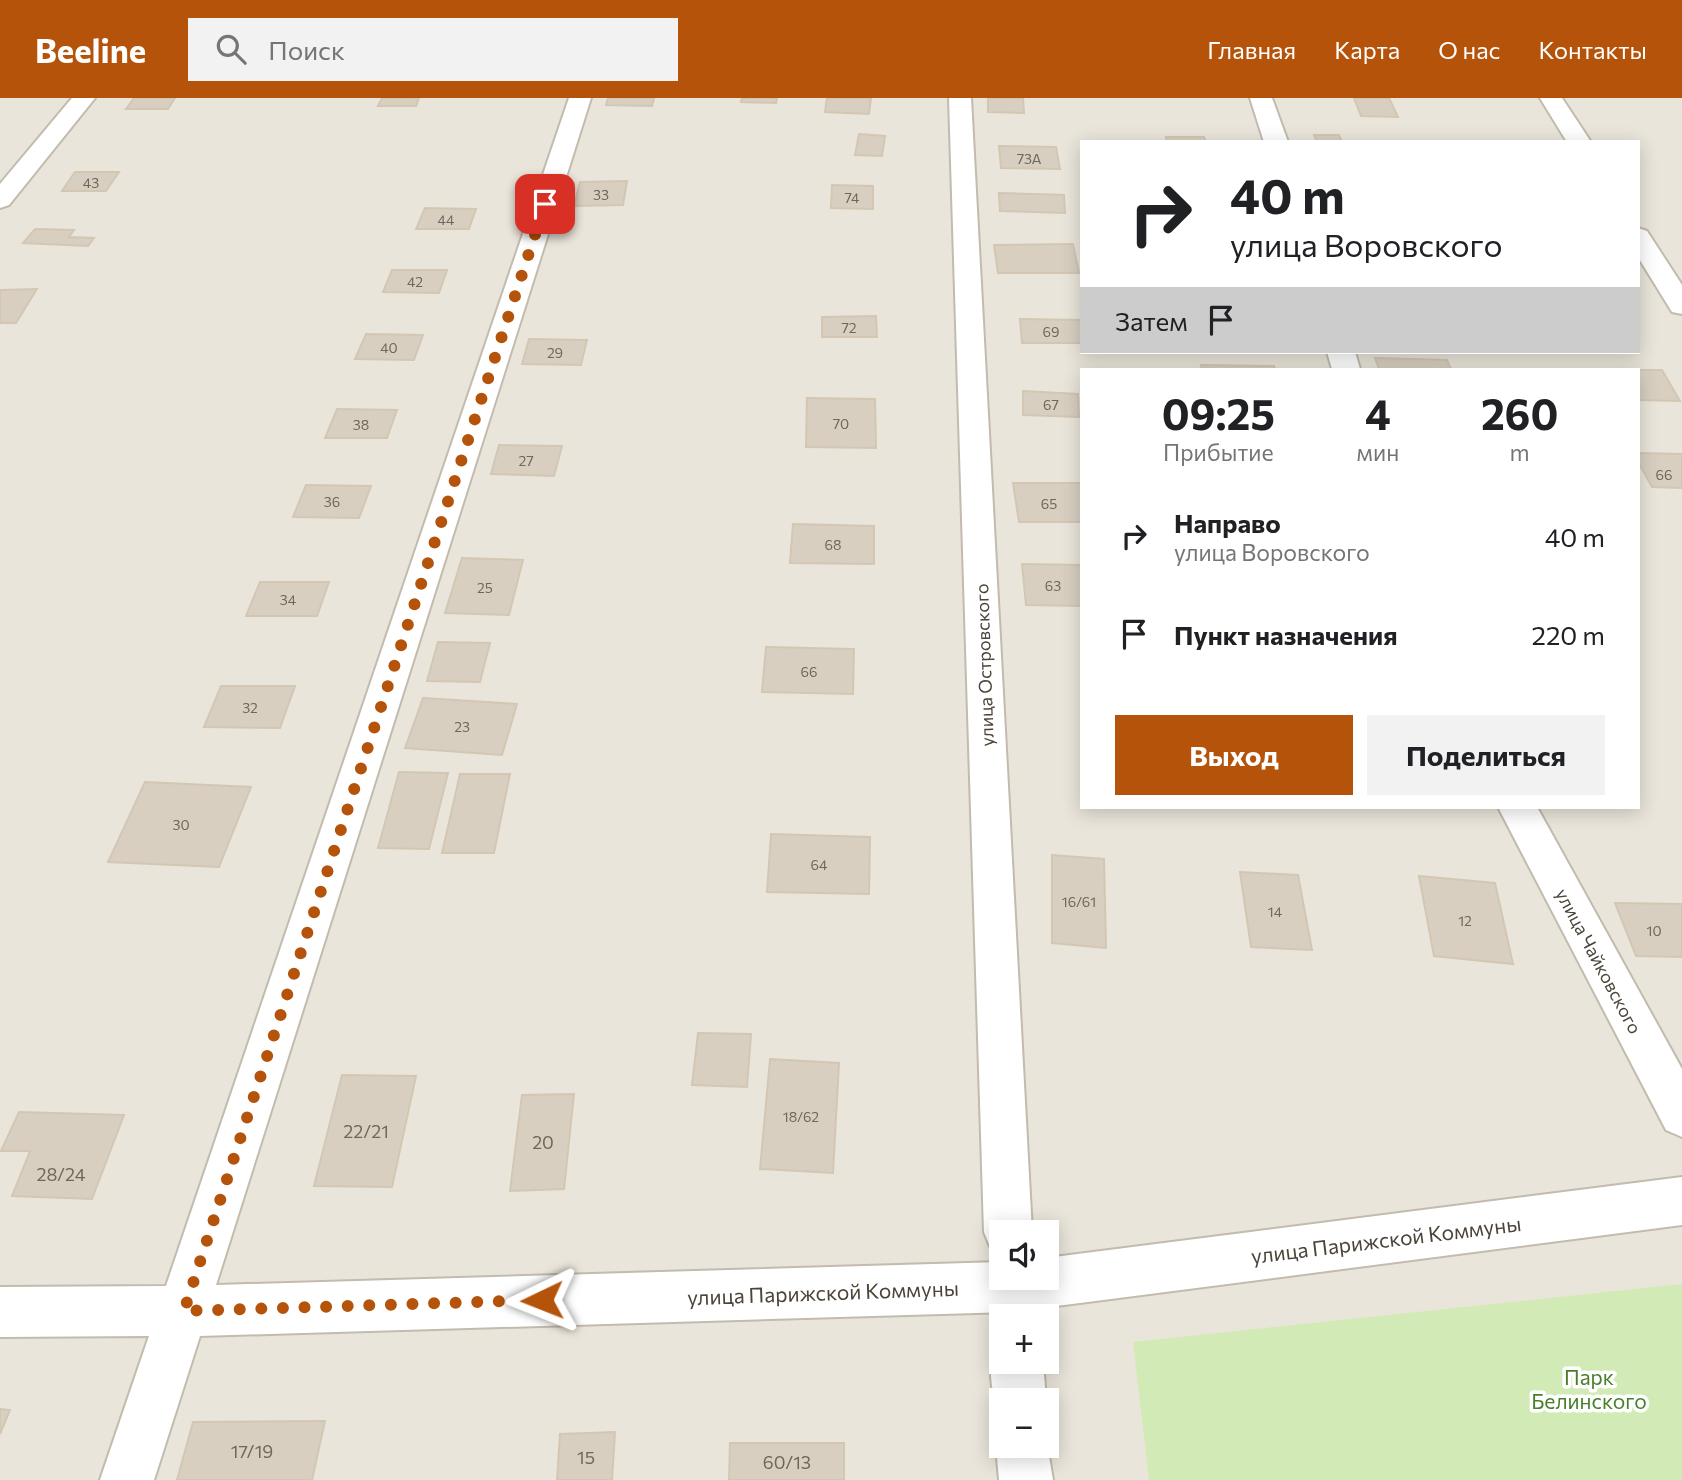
<!DOCTYPE html>
<html lang="ru">
<meta charset="utf-8">
<style>
body{margin:0;font-family:Commissioner,sans-serif;background:#f2f2f2;color:#202124;height:100vh;display:flex;flex-direction:column;font-size:26px;white-space:nowrap}
*{box-sizing:border-box;margin:0}
p{font-size:23px;color:#757577}
.icon{flex:none;width:38px;height:38px;fill:none;stroke:currentColor;stroke-width:2;stroke-linecap:round;stroke-linejoin:round}
.map{position:relative;flex:1;overflow:hidden}
.sheet{position:absolute;left:1080px;top:270px;width:560px;height:441px;display:flex;flex-direction:column;background:#fff;border-radius:0px;box-shadow:0 4px 18px #0003}
.sheet>*{flex:none}
.top-card{position:absolute;left:1080px;top:42px;width:560px;height:214px;border-radius:0px;box-shadow:0 4px 18px #0003;background:#fff;color:#202124;overflow:hidden}
.fabs{position:absolute;left:989px;top:1122px;display:grid;gap:14px}
.fabs a{display:grid;place-items:center;width:70px;height:70px;border-radius:0px;background:#fff;box-shadow:0 4px 18px #0003;font-size:35px}
.pin{position:absolute;display:grid;place-items:center;width:60px;height:60px;color:#fff;margin:-30px;border-radius:14px;box-shadow:0 4px 10px #0006}
.me{position:absolute;width:77px;margin:-38px;rotate:268deg;stroke-linejoin:round;filter:drop-shadow(0 0 5px #0008)}
.turn{display:flex;align-items:center;gap:24px;height:147px;padding:0 35px;font-size:32px}
.turn .icon{width:91px;height:91px;stroke-width:2.5}
.turn b{display:block;font-size:49px;line-height:60px}
.then{display:flex;align-items:center;height:66px;padding:0 35px;background:#0003;gap:14px;font-size:26px}
.eta{display:flex;justify-content:space-evenly;align-items:center;height:119px;text-align:center}
.eta b{font-size:42px;font-weight:700;line-height:49px}
.primary-button{display:flex;gap:14px;margin-top:auto;padding:14px 35px}
.primary-button a{flex:1;height:80px;border-radius:0px;background:#b45309;color:#fff;font-size:28px;font-weight:700;line-height:80px;text-align:center}
.primary-button a+a{background:#f2f2f2;color:#202124}
ul{padding:0;list-style:none}
li{display:flex;align-items:center;gap:21px;height:98px;padding:0 35px}
li div{flex:1}
li b{display:block;font-size:26px}
li em{font-style:normal}
header{display:flex;align-items:center;gap:42px;box-sizing:border-box;height:98px;padding:0 35px;background:#b45309;color:#fff}
header strong{font-size:33px}
nav{display:flex;gap:38px;margin-inline-start:auto;font-size:24px}
.search{width:490px;height:63px;background:#f2f2f2;display:flex;align-items:center;gap:18px;box-sizing:border-box;padding:0 24px;border-radius:0px;color:#757577;font-size:26px}
.map>svg:first-child{display:block}
</style>
<header>
<strong>Beeline</strong>
<div class="search"><svg class="icon" aria-label="search" viewBox="0 0 24 24"><circle cx="10" cy="10" r="6"/><path d="M15 15l6 6"/></svg>Поиск</div>
<nav><a>Главная</a><a>Карта</a><a>О нас</a><a>Контакты</a></nav>
</header>
<div class="map">
<svg width="1682" height="1382" viewBox="0 0 1682 1382">
<rect width="100%" height="100%" fill="#f6f3ec"/>
<path fill="#eae5da" fill-rule="evenodd" d="M0,0h1682v1382h-1682zM1082,44h556v210h-556zM1082,271h556v438h-556zM1001,1134h45v46h-45zM1001,1218h45v46h-45zM1001,1302h45v46h-45z"/>
<path fill="#d2eab5" d="M1682,1186v196h-533l-16,-138z"/>
<path fill="#d8cfc1" stroke="#d3c7b4" stroke-width="2" d="M134,0h41l-7,11h-42z
M382,0h37l-3,8h-38z
M608,0h46l-2,8 -46,-1z
M742,0h35l-1,5 -35,-1z
M827,0h44l-2,16 -44,-2z
M988,0h35l1,15 -36,-1z
M1354,0h35l9,19 -37,-1z
M859,36l26,2 -3,20 -27,-1z
M1314,37h25l3,7h-25z
M1166,39h38l2,5h-39z
M999,48l57,1 4,22 -59,-1z
M75,74h44l-13,19h-44z
M627,83l-4,24 -49,1 6,-24z
M832,87l41,1v23l-42,-1z
M999,95l65,2 1,18 -65,-2z
M425,110l51,1 -7,20h-53z
M35,131l39,1 -5,7 25,1 -6,8 -65,-3z
M1073,146l6,29h-81l-4,-28z
M392,172h55l-8,23 -56,-1z
M37,191l-21,34h-16v-33z
M876,218l1,21h-55v-20z
M1020,221l62,1v23h-60z
M366,236l57,1 -9,25 -59,-1z
M529,241l58,1 -6,25 -59,-1z
M1375,260l72,2 4,9h-72z
M1201,267l73,1 1,3h-73z
M1638,272h24l18,31 -42,-1z
M1023,293l55,3 1,23 -56,-2z
M807,300l68,1 1,49 -70,-1z
M337,311l60,1 -10,28h-62z
M499,347l63,1 -8,30 -63,-2z
M1638,355l44,1v34l-30,-1 -14,-25z
M1013,385h69v39h-63z
M306,387l65,1 -12,32 -66,-1z
M793,426l81,2v38l-84,-1z
M462,460l61,2 -14,55 -64,-2z
M1022,466l60,1v41l-56,-1z
M260,484h69l-12,34h-71z
M438,544l52,1 -10,39 -53,-1z
M766,549l88,2 -1,45 -91,-2z
M221,588h74l-15,42 -76,-1z
M423,600l94,6 -15,51 -97,-7z
M399,674l49,1 -19,76 -51,-1z
M460,676h50l-16,79h-52z
M145,684l106,5 -32,80 -111,-5z
M771,736l99,3 -1,57 -102,-2z
M1052,757l52,4 2,89 -54,-5z
M1240,774l58,3 14,75 -61,-3z
M1419,778l76,7 18,81 -79,-8z
M1615,805l67,1v53l-46,-1z
M698,935l53,1 -4,53 -55,-2z
M770,961l69,4 -6,110 -73,-4z
M342,977l74,1 -24,111 -78,-1z
M574,996l-10,95 -54,2 12,-96z
M19,1014l105,3 -32,84 -80,-3 18,-45h-29z
M0,1311l10,1 -10,24z
M325,1323l-13,59h-135l16,-58z
M615,1334l-3,48h-55l3,-46z
M730,1345h114v37h-115z"/>
<g fill="none" stroke-linecap="round" stroke-linejoin="round">
<defs>
<path id="minor" d="M72,0h23l-86,107 -9,3v-24z
M569,0h22l-375,1187 785,-23v16h45v-20l636,-81v48l-671,87 -811,24 -46,144h-54l49,-144 -149,1v-50l166,-1z
M949,0h22l61,1134h-31v21l-10,-4 -7,-17z
M1250,0h22l16,44h-24z
M1540,0h22l29,44h-24z
M1638,130l9,3 35,54v29l-10,-2 -34,-55z
M1327,254h28l5,17h-28z
M1498,709h39l145,262v68l-16,-7z
M1001,1245v19h42l3,38h-45v17c-9,-21 -17,-55 0,-74z
M1001,1337v11h45v-8l7,42h-54l-3,-34z"/>
</defs>
<use href="#minor" stroke="#c2bbae" stroke-width="4"/>
<use href="#minor" fill="#fff" fill-rule="evenodd"/>
</g>
<g fill="none" stroke-linecap="round" stroke-linejoin="round">
<path stroke="#b45309" stroke-width="12" stroke-dasharray="0 21.6" d="M542,1202l-358,11 361,-1107"/>
</g>
<g text-anchor="middle" dominant-baseline="central" stroke-width="7" stroke-linejoin="round" paint-order="stroke">
<g font-size="14" fill="#6e675b">
<text x="1029" y="60">73А</text>
<text x="91" y="84">43</text>
<text x="601" y="96">33</text>
<text x="852" y="99">74</text>
<text x="446" y="121">44</text>
<text x="415" y="183">42</text>
<text x="849" y="229">72</text>
<text x="1051" y="233">69</text>
<text x="389" y="249">40</text>
<text x="555" y="254">29</text>
<text x="1051" y="306">67</text>
<text x="841" y="325">70</text>
<text x="361" y="326">38</text>
<text x="526" y="362">27</text>
<text x="1664" y="376">66</text>
<text x="332" y="403">36</text>
<text x="1049" y="405">65</text>
<text x="833" y="446">68</text>
<text x="1053" y="487">63</text>
<text x="485" y="489">25</text>
<text x="288" y="501">34</text>
<text x="809" y="573">66</text>
<text x="250" y="609">32</text>
<text x="462" y="628">23</text>
<text x="181" y="726">30</text>
<text x="819" y="766">64</text>
<text x="1079" y="803">16/61</text>
<text x="1275" y="813">14</text>
<text x="1465" y="822">12</text>
<text x="1654" y="832">10</text>
<text x="801" y="1018">18/62</text>
</g>
<g font-size="18" fill="#4b4439" stroke="#fff">
<text transform="translate(984 567) rotate(-92)">улица Островского</text>
<text transform="translate(1599 863) rotate(62)">улица Чайковского</text>
</g>
<g font-size="18" fill="#6e675b">
<text x="366" y="1033">22/21</text>
<text x="543" y="1044">20</text>
<text x="61" y="1076">28/24</text>
<text x="252" y="1353">17/19</text>
<text x="586" y="1359">15</text>
<text x="787" y="1364">60/13</text>
</g>
<g font-size="21" fill="#4b4439" stroke="#fff">
<text transform="translate(1386 1141) rotate(-7)">улица Парижской Коммуны</text>
<text transform="translate(823 1194) rotate(-2)">улица Парижской Коммуны</text>
</g>
<g font-size="21" fill="#4a7f2a" stroke="#fff">
<text x="1589" y="1278">Парк<tspan x="1589" dy="24">Белинского</tspan></text>
</g>
</g>
</svg>
<div class="fabs">
<a><svg class="icon" aria-label="sound" viewBox="0 0 24 24"><path d="M4 9h4l5-4v14l-5-4H4zM17 9q2 3 0 6"/></svg></a>
<a>+</a>
<a>−</a>
</div>
<div class="pin" style="left:545px;top:106px;background:#d93025"><svg class="icon" aria-label="arrive" viewBox="0 0 24 24"><path d="M6 21V4h12l-3 4 3 4H6"/></svg></div>
<svg class="me" style="left:542px;top:1202px" viewBox="-20 -20 40 40"><path d="M0-17L14 15 0 8-14 15z" fill="#b45309" stroke="#fff" stroke-width="4"/></svg>
<div class="top-card">
<div class="turn"><svg class="icon" aria-label="right" viewBox="0 0 24 24"><path d="M7 20v-9h11M14 6l5 5-5 5"/></svg><div><b>40 m</b>улица Воровского</div></div>
<div class="then">Затем<svg class="icon" aria-label="arrive" viewBox="0 0 24 24"><path d="M6 21V4h12l-3 4 3 4H6"/></svg></div>
</div>
<section class="sheet">
<div class="eta">
<div><b>09:25</b><p>Прибытие</p></div>
<div><b>4</b><p>мин</p></div>
<div><b>260</b><p>m</p></div>
</div>
<ul>
<li><svg class="icon" aria-label="right" viewBox="0 0 24 24"><path d="M7 20v-9h11M14 6l5 5-5 5"/></svg><div><b>Направо</b><p>улица Воровского</p></div><em>40 m</em></li>
<li><svg class="icon" aria-label="arrive" viewBox="0 0 24 24"><path d="M6 21V4h12l-3 4 3 4H6"/></svg><div><b>Пункт назначения</b></div><em>220 m</em></li>
</ul>
<div class="primary-button"><a>Выход</a><a>Поделиться</a></div>
</section>
</div>
